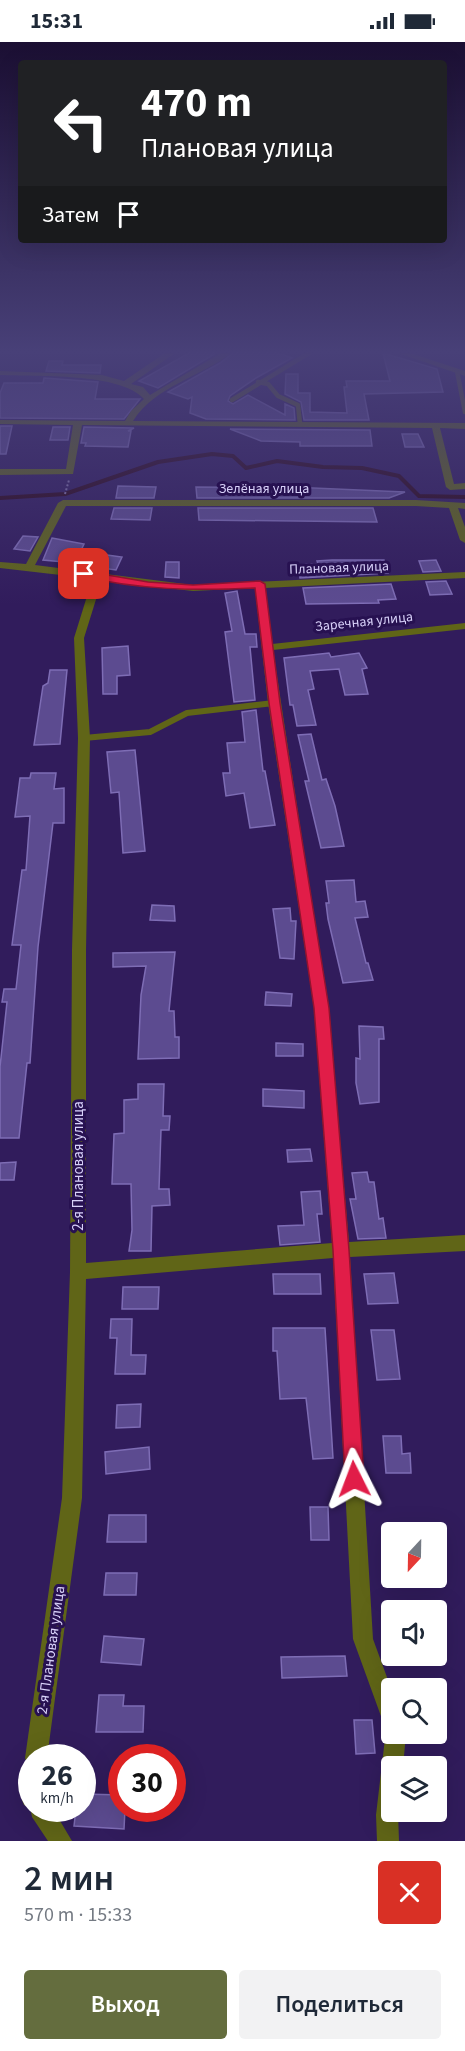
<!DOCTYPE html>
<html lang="ru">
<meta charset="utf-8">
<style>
body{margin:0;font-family:"Source Sans 3",sans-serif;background:#f2f2f3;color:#1f2937;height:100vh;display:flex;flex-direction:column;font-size:22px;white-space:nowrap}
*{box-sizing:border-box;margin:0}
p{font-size:20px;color:#747a83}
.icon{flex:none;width:33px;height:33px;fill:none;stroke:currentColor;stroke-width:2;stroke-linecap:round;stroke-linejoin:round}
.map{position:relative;height:1799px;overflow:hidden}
.sheet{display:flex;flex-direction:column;background:#fff;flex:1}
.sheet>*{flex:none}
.banner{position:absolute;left:18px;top:18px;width:429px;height:183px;border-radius:6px;box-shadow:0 6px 24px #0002;background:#202124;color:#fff;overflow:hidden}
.needle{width:39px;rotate:202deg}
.buttons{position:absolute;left:381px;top:1480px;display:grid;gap:12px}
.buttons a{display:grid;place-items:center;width:66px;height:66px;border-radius:6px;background:#fff;box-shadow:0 6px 24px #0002;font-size:30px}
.speed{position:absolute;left:18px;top:1702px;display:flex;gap:12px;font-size:30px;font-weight:700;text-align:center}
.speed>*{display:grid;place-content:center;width:78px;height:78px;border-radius:50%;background:#fff;box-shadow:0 6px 24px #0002;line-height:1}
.speed small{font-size:15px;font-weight:400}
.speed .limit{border:9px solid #d22;background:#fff;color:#111}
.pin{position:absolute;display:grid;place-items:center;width:51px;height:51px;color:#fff;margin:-26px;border-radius:12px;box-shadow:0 3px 9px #0006}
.me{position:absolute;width:66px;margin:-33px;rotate:357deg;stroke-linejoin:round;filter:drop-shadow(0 0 4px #0008)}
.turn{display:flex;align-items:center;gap:21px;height:126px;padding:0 24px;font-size:27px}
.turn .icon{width:78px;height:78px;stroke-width:2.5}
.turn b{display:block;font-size:42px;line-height:51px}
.then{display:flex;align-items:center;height:57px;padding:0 24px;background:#0003;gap:12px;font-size:22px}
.round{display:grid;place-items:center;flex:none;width:63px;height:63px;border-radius:6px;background:#f2f2f3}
.head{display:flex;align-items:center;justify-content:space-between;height:102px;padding:0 24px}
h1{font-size:36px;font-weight:600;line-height:45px}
.button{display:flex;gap:12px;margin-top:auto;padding:12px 24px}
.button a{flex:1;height:69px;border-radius:6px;background:#646d3e;color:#fff;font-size:24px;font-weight:600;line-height:69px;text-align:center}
.button a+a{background:#f2f2f3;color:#1f2937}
.status{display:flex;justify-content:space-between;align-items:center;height:42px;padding:0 30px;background:#fff;direction:ltr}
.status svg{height:16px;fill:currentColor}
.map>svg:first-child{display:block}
</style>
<div class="status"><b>15:31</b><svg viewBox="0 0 49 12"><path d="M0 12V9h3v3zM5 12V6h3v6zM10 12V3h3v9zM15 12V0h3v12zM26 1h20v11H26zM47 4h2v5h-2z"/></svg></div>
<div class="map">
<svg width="465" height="1799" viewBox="0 0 465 1799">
<rect width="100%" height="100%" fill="#311c5c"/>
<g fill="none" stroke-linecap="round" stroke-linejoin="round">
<path stroke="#2b0719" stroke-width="4" d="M0,456l65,-4 93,-32 54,-8 21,2 13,12 31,-7 46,6 39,1 37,8 20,20 46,1"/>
</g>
<path fill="#5c4b90" stroke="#7e6db5" stroke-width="1.5" d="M189,311h27l-58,35 -19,-7z
M233,311h45l14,5 -36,20 -26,18 -2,5 5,3 15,-9 37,20v-11l9,4 1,12 -89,-1 -16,-6 2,-16 -4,2 -20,-7 52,-29z
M383,311l54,16 6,23 -79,2 5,26h-65l-3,-18 -16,-8 1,-20h12v19h12v19l37,1 -3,-26h3l-1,-6h44z
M49,319h14l-1,4h39l-1,8 -54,-2z
M44,336l54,4 -3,17h45l-16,20 -124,-1v-25l4,-10h39z
M0,384h12l-6,28h-6z
M53,385h17l-2,13h-18z
M84,385l50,1 -6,3h3l-3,16 -43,-1 1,-3h-5z
M230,387l140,1 2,16h-72v-4l-39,-1z
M402,392h16l6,13h-19z
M118,444l38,1 -2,11h-38z
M196,445l117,1 92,4 -16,6h-192z
M114,466h38l-2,12 -39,-1z
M198,466h175l4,14 -178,-2z
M23,494l15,1 -8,14 -16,-2z
M52,496l32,6 -9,19 -32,-3z
M107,513l15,2 -6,13 -15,-2z
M332,518h52l4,13 -88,5 -3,-13 21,-1 -1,-3z
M436,518l5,11 -18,1 -4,-11z
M166,520h13v16l-14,-1z
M446,539l6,13 -22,1 -4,-13z
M391,542l5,15 -18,1 1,3 -73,1 -3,-16z
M237,549l8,43h11l1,13h-7l5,53 -21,2 -9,-70 7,-1 -7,-38z
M128,604l2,29 -13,1v18h-14l-1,-46z
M329,611l2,4 28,-4 8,15 -5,1 6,25 -23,1 -6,-26 -29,2 4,18 -6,1 8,35 -19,1 -4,-21h-3l-6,-47z
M50,628h17l-7,74 -26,1 9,-59 5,-3z
M256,668l7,61h2l10,54 -25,3 -6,-35 -18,3 -3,-23h7l-3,-30 18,-1 -3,-30z
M311,692l11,46 4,-1 9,27 9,40 -23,2 -16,-67h4l-11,-46z
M135,708l10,101 -22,2 -4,-61 -8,1 -4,-41z
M31,731h25l-2,16 10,-1v35h-11l-15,124 -8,116h-3l-8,75h-19v-71l7,-65h-5l2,-13h12l5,-44h-9l10,-75h4l4,-54 -15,1 5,-39h10z
M354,838l2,22 9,-1 3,16 -13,1 11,45h2l5,17 -30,3 -15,-64 -2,-16h3l-3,-22z
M152,863l22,1 1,15 -25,-1z
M290,866l1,13h5l-2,38 -14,-1 -7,-49z
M175,910l-6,59h5l1,26h4v21l-41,1 3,-64 5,-29 -33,1v-14z
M266,950l26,2 -1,12 -26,-1z
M359,984l24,1 1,12h-5v63l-19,2 -4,-21v-25l4,1z
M276,1001l27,1v12h-27z
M138,1042h26l-1,32h7l-1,14h-8l-2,59h10l1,16 -18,1 -1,45h-22l3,-21 -1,-46h-19l2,-50 10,-1v-33l14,-1z
M263,1047l41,2v17l-41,-2z
M310,1107l2,12 -24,1 -1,-12z
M16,1120l-2,18h-14v-17z
M367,1130l2,10h5l5,37 4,-1 3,20 -28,1 -8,-40h6l-4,-26z
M320,1149l2,23h-5l3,28 -40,3 -2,-19 26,-1 -3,-33z
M394,1231l4,30 -30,1 -4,-30z
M273,1232h47l1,20h-47z
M123,1245h36l-1,22h-36z
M111,1277h21l-1,36h15l-1,19h-30l2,-36h-7z
M273,1286h52l8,130 -20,1 -7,-61 -26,1 -3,-48h-4z
M371,1288h23l6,49 -23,1z
M141,1362l-1,23 -24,1 1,-23z
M383,1394h18l1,18 8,-1 1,20h-25z
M149,1405l1,22 -44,5 -1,-22z
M310,1465h18l1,33h-18z
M109,1473h37v27h-39z
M106,1531h31l-1,22h-32z
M104,1594l40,3 -3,26 -40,-3z
M345,1614l2,20 -65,2 -1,-21z
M99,1653h25l-1,11h21l-1,26h-47z
M354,1678h18l3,33 -19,1z
M82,1752l40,1v14h3l-1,20 -50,-3 2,-17h6z"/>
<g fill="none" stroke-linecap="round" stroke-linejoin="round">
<path stroke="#8476aa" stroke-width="2" stroke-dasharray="2 2" stroke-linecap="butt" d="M65,452l4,-14"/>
<path stroke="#606517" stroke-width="4.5" d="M457,329l8,41
M258,340l10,2 10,12 20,9 2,19
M232,358l77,-47"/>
<path stroke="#606517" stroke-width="6" d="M84,696l66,-6 37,-19 87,-10"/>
<path fill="#606517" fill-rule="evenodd" d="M165,311h10l-44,31 12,3 7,8 71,-42h10c-30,24 -76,33 -98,68l332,2v6l-25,-1 14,56 11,-1v6l-15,1 -4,-3 -14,-59 -350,-3 -9,49 -73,1v-6h66l7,-44 -73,-1v-4l125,1 6,-10 13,-12c-24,-27 -108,-22 -144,-24v-4l102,4 22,6z
M398,311h12l55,18v5z
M63,458h353l49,3v6l-7,-1 7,19v16l-5,-3 -11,-32 -33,-2h-350l-31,59 158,20 272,-13v6l-200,10 7,56 193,-21v6l-192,21 55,358 21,234 116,-7v16l-115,6 23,382 19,52v43h14l-3,33h-11v45h6l1,29h-22l-1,-26 10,-85 -33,-91 -20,-381 -247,21 -4,219 -35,260h-15v9l-4,-1 -3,-8 37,-260 8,-226 2,-322 6,-212 -4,-100 14,-45 7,-14 -95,-11v-6l26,2 32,-61zM104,539l89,10 62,-3 13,115 46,305 18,235 -246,20v-313l4,-212 -6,-100 14,-45z
M32,1735v32h21l19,32h-24l-16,-24 -2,-10 -6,-2c-4,-9 -4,-16 0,-25z"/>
</g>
<linearGradient id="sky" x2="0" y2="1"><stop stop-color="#1b0f33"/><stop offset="0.55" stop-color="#484078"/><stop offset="1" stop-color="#484078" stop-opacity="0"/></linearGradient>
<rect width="465" height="563" fill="url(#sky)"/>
<path fill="#e11d48" stroke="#92132f" stroke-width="1.5" d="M84,529l64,11 45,3 67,-4 5,3 15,119 49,305 20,242 15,229 -3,7 -7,3 -7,-3 -2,-7 -12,-229 -19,-242 -45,-305 -14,-115c-61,3 -115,2 -175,-12l-1,-2z"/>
<g text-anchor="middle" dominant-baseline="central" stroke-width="6" stroke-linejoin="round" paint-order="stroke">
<g font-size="14" fill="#d8d1f9" stroke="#271151">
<text x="264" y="447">Зелёная улица</text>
<text transform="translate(339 526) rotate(-2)">Плановая улица</text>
<text transform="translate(364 580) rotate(-6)">Заречная улица</text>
</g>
<g font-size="15" fill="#d8d1f9" stroke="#271151">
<text transform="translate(78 1124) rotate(-90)">2-я Плановая улица</text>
<text transform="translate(51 1608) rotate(-82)">2-я Плановая улица</text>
</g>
</g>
</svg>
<div class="buttons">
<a><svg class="needle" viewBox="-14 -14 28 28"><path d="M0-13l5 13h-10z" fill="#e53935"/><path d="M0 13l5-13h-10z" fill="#747a83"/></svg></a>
<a><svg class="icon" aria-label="sound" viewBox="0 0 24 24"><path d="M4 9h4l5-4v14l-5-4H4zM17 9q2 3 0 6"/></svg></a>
<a><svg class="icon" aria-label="search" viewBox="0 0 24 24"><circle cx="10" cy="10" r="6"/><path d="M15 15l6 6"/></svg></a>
<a><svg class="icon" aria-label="layers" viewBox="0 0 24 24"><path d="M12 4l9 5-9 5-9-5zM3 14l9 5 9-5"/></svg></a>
</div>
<div class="speed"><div>26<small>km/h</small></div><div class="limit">30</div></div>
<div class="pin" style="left:84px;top:532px;background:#d93025"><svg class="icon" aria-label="arrive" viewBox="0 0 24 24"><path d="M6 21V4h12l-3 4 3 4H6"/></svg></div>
<svg class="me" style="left:354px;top:1437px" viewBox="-20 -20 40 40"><path d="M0-17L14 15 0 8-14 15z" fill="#e11d48" stroke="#fff" stroke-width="4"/></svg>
<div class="banner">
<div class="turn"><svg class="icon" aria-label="left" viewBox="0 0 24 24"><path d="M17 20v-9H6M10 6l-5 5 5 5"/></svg><div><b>470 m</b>Плановая улица</div></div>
<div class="then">Затем<svg class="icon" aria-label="arrive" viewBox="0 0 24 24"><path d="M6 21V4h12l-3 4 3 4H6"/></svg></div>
</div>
</div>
<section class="sheet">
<div class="head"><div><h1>2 мин</h1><p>570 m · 15:33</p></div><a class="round" style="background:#d93025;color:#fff"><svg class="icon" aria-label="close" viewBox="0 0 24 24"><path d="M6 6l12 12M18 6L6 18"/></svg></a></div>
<div class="button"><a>Выход</a><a>Поделиться</a></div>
</section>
